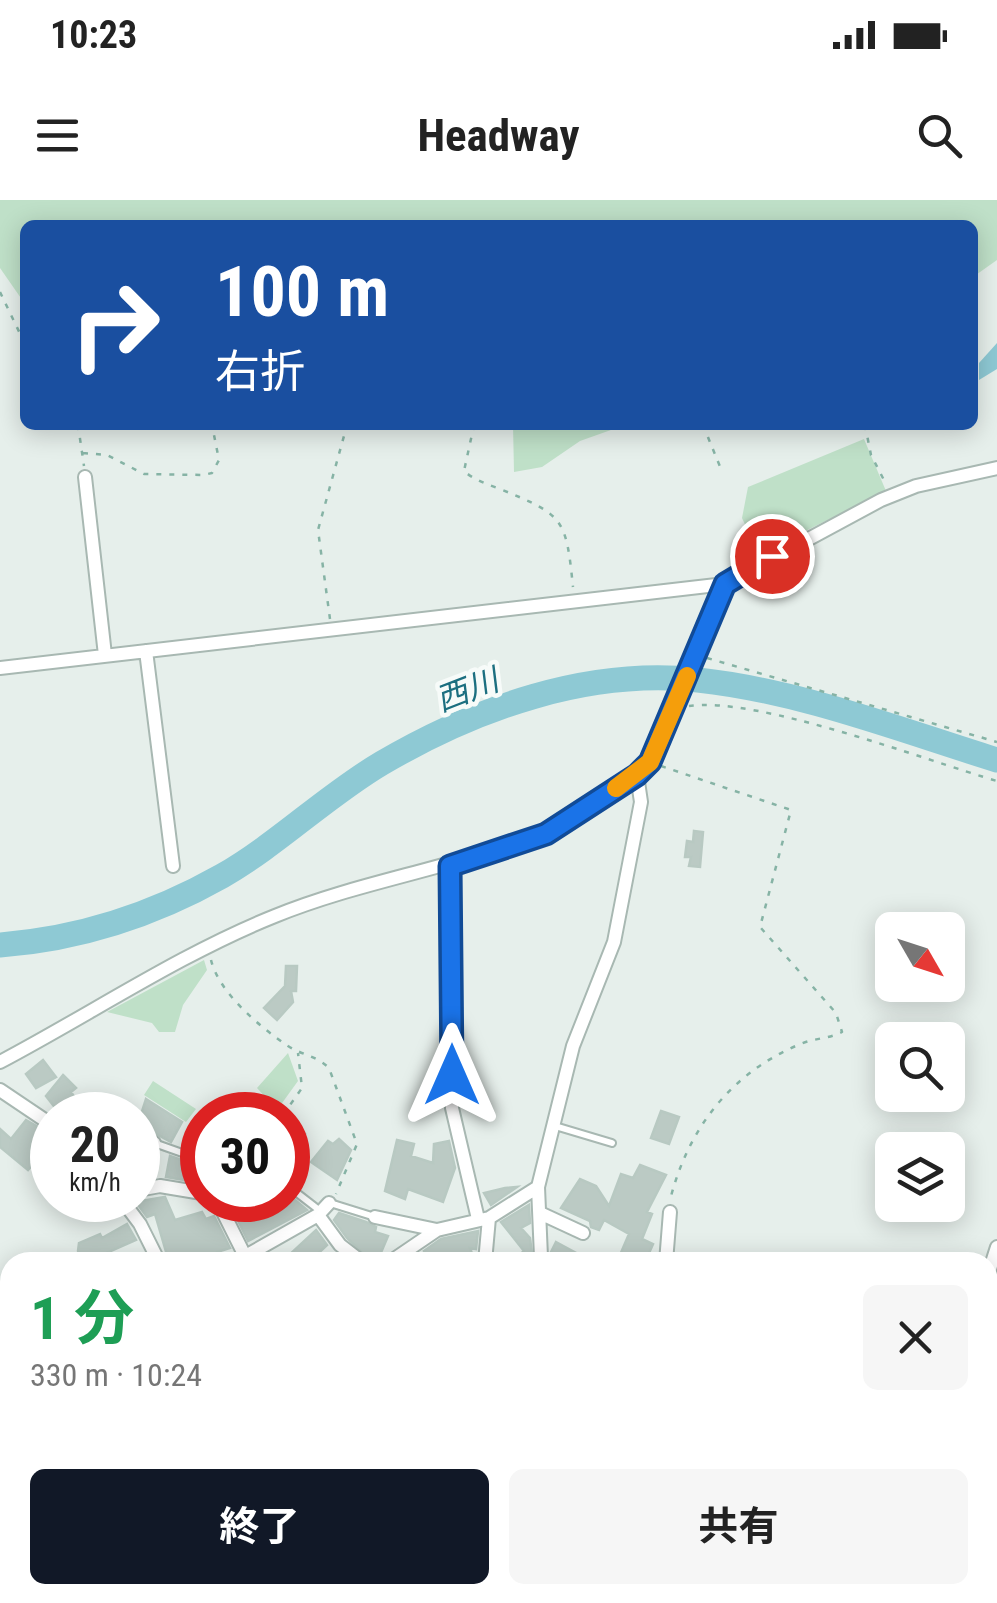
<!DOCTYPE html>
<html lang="ja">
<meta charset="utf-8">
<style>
body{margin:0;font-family:"Roboto Condensed","Noto Sans JP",sans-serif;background:#f6f6f6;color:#222;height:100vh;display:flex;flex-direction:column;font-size:38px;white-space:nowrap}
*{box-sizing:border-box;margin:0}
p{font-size:32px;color:#767676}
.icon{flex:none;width:55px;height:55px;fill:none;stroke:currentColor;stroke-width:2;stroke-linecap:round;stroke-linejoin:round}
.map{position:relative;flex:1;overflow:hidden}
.side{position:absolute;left:0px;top:1052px;width:998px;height:352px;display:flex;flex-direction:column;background:#fff;border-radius:30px 30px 0 0;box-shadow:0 5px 25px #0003}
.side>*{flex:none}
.guide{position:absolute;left:20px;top:20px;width:958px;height:210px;border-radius:15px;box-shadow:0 5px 25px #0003;background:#1a4fa0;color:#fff;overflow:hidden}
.needle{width:65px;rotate:129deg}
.buttons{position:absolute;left:875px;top:712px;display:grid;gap:20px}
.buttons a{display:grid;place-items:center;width:90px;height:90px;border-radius:15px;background:#fff;box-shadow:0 5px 25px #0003;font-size:50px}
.speed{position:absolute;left:30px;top:892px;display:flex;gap:20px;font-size:50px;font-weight:700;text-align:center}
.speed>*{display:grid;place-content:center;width:130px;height:130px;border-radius:50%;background:#fff;box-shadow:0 5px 25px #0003;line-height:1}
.speed small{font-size:25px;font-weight:400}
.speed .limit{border:15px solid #d22;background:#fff;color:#111}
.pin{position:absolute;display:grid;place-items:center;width:85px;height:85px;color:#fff;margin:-42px;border:5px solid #fff;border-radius:50%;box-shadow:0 2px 10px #0007}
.me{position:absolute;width:110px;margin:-55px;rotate:0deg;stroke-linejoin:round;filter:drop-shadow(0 0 8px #0008)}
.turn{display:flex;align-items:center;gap:35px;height:210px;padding:0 30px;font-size:45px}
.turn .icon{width:130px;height:130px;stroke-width:2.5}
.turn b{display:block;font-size:70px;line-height:85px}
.round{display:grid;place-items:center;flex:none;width:105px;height:105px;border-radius:15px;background:#f6f6f6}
.headline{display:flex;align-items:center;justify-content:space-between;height:170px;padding:0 30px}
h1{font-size:60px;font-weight:700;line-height:75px;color:#1e9e55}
.cta{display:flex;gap:20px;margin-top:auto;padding:20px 30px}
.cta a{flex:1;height:115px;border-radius:15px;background:#111827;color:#fff;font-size:40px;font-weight:700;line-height:115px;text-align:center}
.cta a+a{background:#f6f6f6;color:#222}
.status{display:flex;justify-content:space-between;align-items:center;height:70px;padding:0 50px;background:#fff;direction:ltr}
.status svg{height:28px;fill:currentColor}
header{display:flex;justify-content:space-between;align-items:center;height:130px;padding:0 30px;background:#fff;font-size:45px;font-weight:700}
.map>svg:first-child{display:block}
</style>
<div class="status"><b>10:23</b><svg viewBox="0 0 49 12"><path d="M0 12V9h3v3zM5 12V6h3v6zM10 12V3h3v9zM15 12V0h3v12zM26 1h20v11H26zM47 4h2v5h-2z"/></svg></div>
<header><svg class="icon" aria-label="menu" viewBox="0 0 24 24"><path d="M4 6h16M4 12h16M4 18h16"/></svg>Headway<svg class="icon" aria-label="search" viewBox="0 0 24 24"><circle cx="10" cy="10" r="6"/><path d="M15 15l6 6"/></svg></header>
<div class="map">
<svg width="997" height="1403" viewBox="0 0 997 1403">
<rect width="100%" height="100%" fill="#e6efeb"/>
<path fill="#bfe0c8" d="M0,0h997v60l-24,17 -1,-52h-947v79l-25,-36z
M513,225h112l-45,16 -38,26 -28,5z
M864,239l22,52 -127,63 -17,-36 6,-31z
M204,760l3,10 -24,35 -8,27h-16l-7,-9 -45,-11z
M288,853l10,28 -21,29 -20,-22z
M153,881l43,28 -10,13 -42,-27z
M10,1288v45l-9,1 -1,-44z"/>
<path fill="#8ec9d4" d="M997,143v26l-18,11v-17z"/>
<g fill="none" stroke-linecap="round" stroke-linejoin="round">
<path stroke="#8ec9d4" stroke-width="25" d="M0,745c78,-6 153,-30 222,-69 56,-32 104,-80 160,-113 94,-55 206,-95 316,-83 102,11 202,50 299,80"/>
</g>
<path fill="#bbcac4" stroke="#b8c9c2" stroke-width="2.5" d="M694,631l9,1 -3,35 -11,-1 2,-9h-6l2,-16 6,1z
M286,766h11l-1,25h-5l2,11 -16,18 -13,-12 21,-22z
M43,860l13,17 -20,11 -10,-14z
M63,875l13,13 -5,4 6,9 -17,13 -14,-18z
M146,899l36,23 -11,20 -33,-18z
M661,911l18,6 -10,27 -18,-6z
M26,920l26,15v7l-24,28 -28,-23v-18l11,10z
M297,928l8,6 -7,10 7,6 -17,20v-35z
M339,939l12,11 -14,30 -26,-18 17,-21 5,3z
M397,940l17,4 -3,12 22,7 1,-19 15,-3 6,27 -12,34 -35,-13 -3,10 -20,-8z
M170,956l32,11v16l-36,-6z
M640,965l26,10 -19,37 5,2 -10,25 11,5 -8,18h-28l12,-28 -25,-14 -5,10 -8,-3 -1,-6 -29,-13 19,-29 16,7 13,20 12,-32 12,4z
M517,987l-26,18 -7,-12 21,-5z
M288,994l19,16 -59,31 -20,-41h32l5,12 7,-9 16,-3z
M165,997l10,23 27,-8 4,7 8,-3 16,32 -13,4 -1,10h-47l-14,-48 -8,3 -11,-15z
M529,1005l1,18 -9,5 9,10 3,24h-22l13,-11 -23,-29z
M339,1013l27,9 10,5 -1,5 13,4 -11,26h-5l-25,-24 -13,-18z
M127,1024l9,16 -50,22 -8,-11 1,-8 21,-9 2,4z
M316,1030l11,15 -18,17h-17l-5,-5z
M478,1031l-2,18 -6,-1 5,14h-43l-8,-11 17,-12z
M556,1042l37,20h-38l-4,-10z"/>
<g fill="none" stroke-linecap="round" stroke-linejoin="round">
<defs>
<path id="lane" d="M555,926l57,17
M154,943l48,17
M288,986l31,24
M330,1003l45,14
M0,1339l10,12"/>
<path id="street" d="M85,277l20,178
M146,451l27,215
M0,468l725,-84 156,-84 35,-14 81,-18
M450,666l2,242 26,111
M0,862c91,-48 180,-108 275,-146 127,-52 271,-54 375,-154l75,-178
M0,890l52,35
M138,934l16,9
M538,987l3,70 4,5
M138,990l22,-4 42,7
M122,1000l18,24 19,38
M217,1000l27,54
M542,1014l41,19
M318,1015l22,30 22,17
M375,1017l62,13
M235,1062l83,-47 11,-12
M390,1062l47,-32 52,-12 49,-31 35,-141 41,-104 27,-140 -4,-27
M485,1062l4,-44
M666,1062l4,-50
M988,1075l9,-28
M0,1094l10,9
M0,1276l10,-2
M988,1317h9
M261,1395l16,8
M496,1403l9,-8
M901,1403l1,-8"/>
</defs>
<use href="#lane" stroke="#a8b8b2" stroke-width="10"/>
<use href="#street" stroke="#a8b8b2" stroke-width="16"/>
<path stroke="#86b3a5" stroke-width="2.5" stroke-dasharray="5 8" stroke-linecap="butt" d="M0,92l25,52
M78,225l6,41
M474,225l-10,46c10,9 23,13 36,18 64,26 66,29 73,98
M703,225l18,44
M865,225l6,30 15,29
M83,253l24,2 37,19 59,1 9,-2 7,-13 -7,-35
M330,419l-12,-89 29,-105
M707,458l290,84
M689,506c68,-10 236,54 308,75
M661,566l130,44 -31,117 76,86 6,19c-13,7 -29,6 -44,13 -68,29 -110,84 -128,155
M211,760c8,33 49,67 77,86 14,9 29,10 41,22l28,76 -21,50
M283,915l19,-27 -4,-35
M997,1370l-5,12 5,8
M810,1395l10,8
M740,1403l1,-8"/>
<use href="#lane" stroke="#fff" stroke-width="6"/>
<use href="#street" stroke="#fff" stroke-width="12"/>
</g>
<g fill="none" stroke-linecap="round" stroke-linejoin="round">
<defs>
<path id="route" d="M452,875l-2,-209 96,-32 91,-59 13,-13 75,-178 47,-28"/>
</defs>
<use href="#route" stroke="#114b97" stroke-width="25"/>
<use href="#route" stroke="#1a73e8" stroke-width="18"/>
<path stroke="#f59e0b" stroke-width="18" d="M616,588l34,-26 37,-86"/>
</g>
<g text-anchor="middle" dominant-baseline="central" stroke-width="9" stroke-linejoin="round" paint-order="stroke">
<g font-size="32" font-style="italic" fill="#1c6f80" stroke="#f7fbf9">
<text transform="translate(467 490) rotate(-21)">西川</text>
</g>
</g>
</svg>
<div class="buttons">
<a><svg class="needle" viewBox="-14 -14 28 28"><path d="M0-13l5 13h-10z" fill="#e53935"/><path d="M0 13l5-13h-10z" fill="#767676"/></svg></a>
<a><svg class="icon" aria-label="search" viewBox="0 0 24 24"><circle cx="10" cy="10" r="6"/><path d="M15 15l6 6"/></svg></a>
<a><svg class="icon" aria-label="layers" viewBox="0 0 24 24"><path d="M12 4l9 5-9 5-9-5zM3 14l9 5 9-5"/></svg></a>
</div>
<div class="speed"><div>20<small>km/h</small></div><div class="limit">30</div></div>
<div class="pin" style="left:772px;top:356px;background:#d93025"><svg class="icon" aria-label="arrive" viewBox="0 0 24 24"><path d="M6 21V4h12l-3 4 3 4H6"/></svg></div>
<svg class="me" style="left:452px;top:875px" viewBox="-20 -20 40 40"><path d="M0-17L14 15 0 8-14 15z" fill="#1a73e8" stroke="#fff" stroke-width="4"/></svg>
<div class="guide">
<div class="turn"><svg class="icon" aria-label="right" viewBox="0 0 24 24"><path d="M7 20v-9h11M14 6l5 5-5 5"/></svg><div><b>100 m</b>右折</div></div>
</div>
<section class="side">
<div class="headline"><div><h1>1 分</h1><p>330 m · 10:24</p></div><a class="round"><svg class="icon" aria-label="close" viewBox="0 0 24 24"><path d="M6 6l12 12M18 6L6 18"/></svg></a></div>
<div class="cta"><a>終了</a><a>共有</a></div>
</section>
</div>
